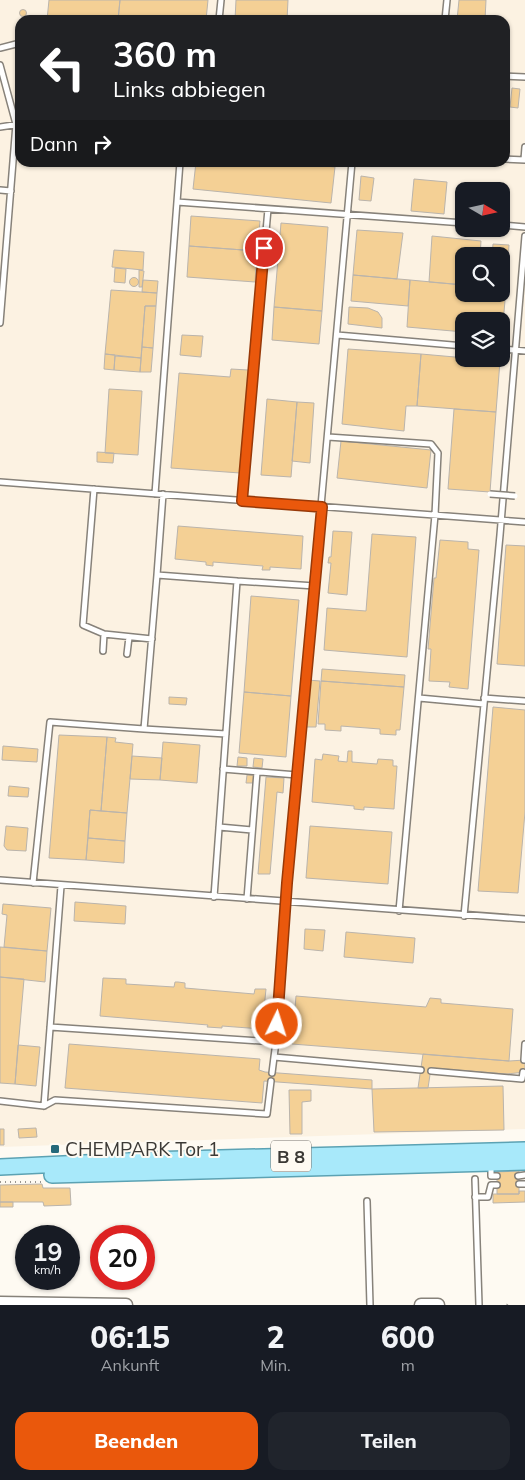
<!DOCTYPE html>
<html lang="de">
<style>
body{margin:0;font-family:Mulish,sans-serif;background:#20242c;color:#f1f3f6;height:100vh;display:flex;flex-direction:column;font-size:19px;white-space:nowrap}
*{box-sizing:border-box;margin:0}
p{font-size:16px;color:#9ea1a6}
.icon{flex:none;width:28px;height:28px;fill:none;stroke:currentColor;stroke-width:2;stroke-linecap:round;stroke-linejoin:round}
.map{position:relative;height:1305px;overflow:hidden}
.side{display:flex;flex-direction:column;background:#171b24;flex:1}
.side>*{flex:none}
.top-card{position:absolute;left:15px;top:15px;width:495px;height:152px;border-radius:15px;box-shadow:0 1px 4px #0004;background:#202124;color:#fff;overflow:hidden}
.needle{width:32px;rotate:99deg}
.controls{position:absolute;left:455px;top:182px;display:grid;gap:10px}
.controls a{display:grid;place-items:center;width:55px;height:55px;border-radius:10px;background:#171b24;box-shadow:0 1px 4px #0004;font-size:25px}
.speed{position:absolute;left:15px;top:1225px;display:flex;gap:10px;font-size:25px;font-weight:700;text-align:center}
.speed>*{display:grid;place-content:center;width:65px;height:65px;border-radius:50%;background:#171b24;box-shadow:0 1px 4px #0004;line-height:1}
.speed small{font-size:12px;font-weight:400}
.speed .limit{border:8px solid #d22;background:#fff;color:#111}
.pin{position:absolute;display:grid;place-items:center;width:42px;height:42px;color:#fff;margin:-21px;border:2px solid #fff;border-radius:50%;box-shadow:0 1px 5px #0007}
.me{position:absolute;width:55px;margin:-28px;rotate:4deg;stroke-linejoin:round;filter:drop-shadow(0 0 4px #0008)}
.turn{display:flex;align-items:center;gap:18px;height:105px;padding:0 15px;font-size:22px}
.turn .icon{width:65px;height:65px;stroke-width:2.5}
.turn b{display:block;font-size:35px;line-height:42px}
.then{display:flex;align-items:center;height:48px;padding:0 15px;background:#0003;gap:10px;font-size:19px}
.eta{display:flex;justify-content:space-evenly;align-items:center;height:85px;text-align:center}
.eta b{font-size:30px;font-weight:800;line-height:35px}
.primary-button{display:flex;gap:10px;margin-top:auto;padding:10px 15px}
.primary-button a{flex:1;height:58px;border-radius:15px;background:#ea580c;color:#fff;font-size:20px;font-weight:800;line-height:58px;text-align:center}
.primary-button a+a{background:#20242c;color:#f1f3f6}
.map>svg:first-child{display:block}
</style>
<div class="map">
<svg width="525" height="1305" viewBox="0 0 525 1305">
<rect width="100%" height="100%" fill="#fefaf2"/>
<path fill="#fcf2e2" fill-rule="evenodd" d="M0,0h525v1129l-525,18zM20,20h485v142h-485zM464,191h37v38h-37zM464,256h37v38h-37zM464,321h37v38h-37z"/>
<path fill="#f4d095" stroke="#bab4ac" d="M49,0h71l-2,20h-71z
M120,0h88l-2,20h-88z
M236,0h52l-1,20h-52z
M459,0h27l-1,20h-28z
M19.5 13a3.5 3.5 0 1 1 7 0a3.5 3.5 0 1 1-7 0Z
M512,88l8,1 -2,19 -8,-1z
M196,162h95l44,5 -4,36 -138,-14z
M361,176l13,2 -3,23 -12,-1z
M414,179l33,3 -3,32 -33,-3z
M475,184l28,1 -2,13v-7h-26z
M191,216l69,5 -3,30 -68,-5z
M281,223l47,4 -6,84 -48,-4z
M357,230l46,3 -6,46 -44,-4z
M432,236l49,5 -1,15h-16v29l-35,-3z
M493,244l16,1 -2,33h-6v-22h-9z
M189,246l68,5 -2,31 -68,-5z
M114,250l30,2 -1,18 -31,-3z
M115,268l11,1 -1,14 -11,-1z
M139,270l5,1 -2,16h-3z
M353,275l57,5 -2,26 -57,-5z
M129.5 282a4.5 4.5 0 1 1 9 0a4.5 4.5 0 1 1-9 0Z
M143,280l15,1 -1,12 -15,-1z
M410,280l54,5v9h37v-5h5l-4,46 -1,-14h-37v11l-57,-5z
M111,290l46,3 -1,13h-11l-4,52 -36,-4z
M145,306h11l-3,42 -11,-1z
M274,307l48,4 -3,33 -47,-4z
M349,307l19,1 10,4 4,6v10l-34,-4z
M182,335l21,1 -2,21 -21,-2z
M142,347l11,1 -2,24h-11z
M348,349l73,5 -4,52h-11l-2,25 -62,-7z
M105,354l10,1 -1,15 -10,-1z
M421,354l79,7 -4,51 -79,-6z
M115,356l26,2 -1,14 -26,-2z
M231,369l17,1 -8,103 -69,-5 8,-95 51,4z
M109,389l33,2 -4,64 -33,-2z
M267,399l30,3 -6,75 -30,-2z
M297,402l17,1 -4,60 -18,-2z
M454,409l42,3 -6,80 -42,-3z
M341,441l90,9 -4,38 -90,-10z
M97,452l17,1 -1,10 -16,-1z
M178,526l125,10 -2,33 -31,-2v3h-8l1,-4 -50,-4v4l-7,-1v-3l-31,-3z
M333,531l19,1 -5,63 -19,-2 3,-30h-3l1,-6h2z
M372,534l44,3 -9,120 -83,-7 3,-42 39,3z
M440,540l28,2v7l11,1 -11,139 -19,-2 1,-5 -21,-1 2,-32h-3l6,-71h2z
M506,545l19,1v120l-28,-2z
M251,596l48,4 -8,96 -47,-4z
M322,669l83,6 -1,12 -83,-6z
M308,680l12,1 -4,46h-11z
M321,681l83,6 -4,43h-4v5l-16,-1v-5l-39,-3v5l-16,-1v-6h-7z
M244,692l47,4 -5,61 -47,-4z
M169,697l18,1 -1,7 -17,-1z
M493,707l32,3v102l-7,81 -40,-2z
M59,735l48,2 -6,74 -11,-1 -4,50 -37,-2z
M107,737l9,1 -1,4 18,2 -6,69 -26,-2z
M163,742l37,3 -3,38 -37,-3z
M3,746l35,3 -1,13 -35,-2z
M348,751h4v11l25,2 1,-5 15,1v6h4l-3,43 -30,-2v3l-10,-1v-3l-42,-4 3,-43 7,1 1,-6 16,2 -1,5 9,1z
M132,756l30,2 -2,22 -30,-1z
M238,757l9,1v8h-10z
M254,758l9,1 -1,9 -9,-1z
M247,775h7l-1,8h-7z
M266,777l18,1 -1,15 -6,-1 -7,82h-12z
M9,786l20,2 -1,9 -20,-1z
M90,810l37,3 -2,28 -37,-3z
M6,826l22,2 -2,23 -19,-1 -3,-4z
M310,826l82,6 -4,52 -82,-6z
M88,838l37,3 -1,22 -38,-3z
M75,902l51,4 -1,18 -51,-3z
M3,904l48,4 -4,43 -43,-4 3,-32 -5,-1z
M305,929l20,1 -2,21 -19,-2z
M346,932l69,6 -2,25 -69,-6z
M0,947l47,4 -2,31 -45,-5z
M0,977l24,2 -9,105 -15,-1z
M103,978l23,1v5l48,3 1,-5h3l7,1v5l69,6 1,-5h11l-4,40 -40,-3v2l-15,-1 1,-2 -108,-9z
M296,996l130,11 4,-9 11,1v4l72,6 -4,52 -217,-17z
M69,1044l191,15 -1,11 6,2 107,8v9l-108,-8 -2,22 -197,-15z
M18,1045l22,2 -4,39 -21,-2z
M423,1054l86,7 16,-1v12l-18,2 -76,-6 -3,20h-10z
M503,1086l1,44 -130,2 -2,-43z
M289,1090h22v11l-9,1v32h-12z
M36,1128l1,9 -18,1 -1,-9z
M0,1129h4v16h-4z
M519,1171v23h-22v-22z
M42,1184l1,4h27l1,17 -27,1 -1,-4h-43v-17z
M519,1191h6v11l-32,1v-9h26z
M0,1202h13v5h-13z"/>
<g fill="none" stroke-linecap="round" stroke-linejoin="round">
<defs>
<path id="service" d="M219,20l2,-20
M445,20l2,-20
M0,48l20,-5
M0,65l16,59 -16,199
M505,76l20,1
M0,127l20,-3
M505,159l20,1
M524,160l1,-13
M0,190l11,1
M177,202l287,21
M501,225l24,2
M337,335l127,11
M501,349l24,2
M328,437l103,7 7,9 -3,62 -36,396
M0,482l525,40
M94,489l-11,136 21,9 48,5
M155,494l25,-332
M163,494l-6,81 80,6 -23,316
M242,501l26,-292
M237,581l78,5
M103,651l1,-17
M127,654l2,-17
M419,698l65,6
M484,698l41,3
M144,729l82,5
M223,769l74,6
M219,827l33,3
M0,880l525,39
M33,883l17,-161 94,7 13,-154
M247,899l10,-127
M464,916l36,-381 25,-299
M50,1027l226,15 11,-159 65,-721
M276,1042l-2,15 147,13
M524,1060l1,-16
M431,1071l91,8 1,-7
M272,1073l2,-16
M0,1101l44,5 17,-220
M44,1106l11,-6 212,14 4,-33
M491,1166v10h6
M518,1176l7,-1
M475,1179l4,126
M519,1184h6
M475,1197h13l3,-12h6
M367,1201l3,104"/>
<path id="tertiary" d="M0,1303l126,2
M421,1305h17"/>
<path id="primary" d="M0,1167l147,-7 378,-10
M52,1175l473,-13"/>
</defs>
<use href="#service" stroke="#87827a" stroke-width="8"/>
<use href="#tertiary" stroke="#87827a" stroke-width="15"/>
<use href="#primary" stroke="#5ca2b3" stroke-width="18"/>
<path stroke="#999690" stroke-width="2" stroke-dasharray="1 4" stroke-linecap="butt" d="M0,1182h43
M507,1305l2,-3"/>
<use href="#service" stroke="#fff" stroke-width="5"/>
<use href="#tertiary" stroke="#fff" stroke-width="12"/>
<use href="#primary" stroke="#a8e9fa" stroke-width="15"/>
<defs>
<path id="service-bridge" d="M490,494l25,2"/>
</defs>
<use href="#service-bridge" stroke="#87827a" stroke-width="8" stroke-linecap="butt"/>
<use href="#service-bridge" stroke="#fff" stroke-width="5"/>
</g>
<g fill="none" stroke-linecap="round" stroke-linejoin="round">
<defs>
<path id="route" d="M264,248l-22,253 80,6 -35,376 -10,141"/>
</defs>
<use href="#route" stroke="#983908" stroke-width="12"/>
<use href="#route" stroke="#ea580c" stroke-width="9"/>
</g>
<rect fill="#25697a" stroke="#fefaf2" stroke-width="2" x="50" y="1144" width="10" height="10" rx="2.5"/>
<g text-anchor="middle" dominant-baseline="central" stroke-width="4" stroke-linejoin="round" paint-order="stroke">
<rect fill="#fefaf2" stroke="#76736e" stroke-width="1" x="271" y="1140.5" width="40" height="31" rx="4"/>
<g font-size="18" font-weight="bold" fill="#3b3935">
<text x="291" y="1156">B 8</text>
</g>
<g font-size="19" fill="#3b3935" stroke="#fefaf2" text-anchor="start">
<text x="65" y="1149">CHEMPARK Tor 1</text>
</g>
</g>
</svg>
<div class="controls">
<a><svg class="needle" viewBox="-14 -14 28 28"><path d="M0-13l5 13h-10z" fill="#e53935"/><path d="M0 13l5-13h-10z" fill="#9ea1a6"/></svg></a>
<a><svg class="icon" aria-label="search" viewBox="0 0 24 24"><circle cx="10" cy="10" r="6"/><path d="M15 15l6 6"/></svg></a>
<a><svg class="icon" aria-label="layers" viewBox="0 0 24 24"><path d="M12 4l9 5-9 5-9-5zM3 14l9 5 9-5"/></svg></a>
</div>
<div class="speed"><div>19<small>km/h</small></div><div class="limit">20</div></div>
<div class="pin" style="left:264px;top:248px;background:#d93025"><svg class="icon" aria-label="arrive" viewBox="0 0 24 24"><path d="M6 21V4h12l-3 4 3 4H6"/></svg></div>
<svg class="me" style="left:277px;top:1024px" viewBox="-20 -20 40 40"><circle r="17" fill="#ea580c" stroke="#fff" stroke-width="3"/><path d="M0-11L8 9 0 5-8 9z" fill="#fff"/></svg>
<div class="top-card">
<div class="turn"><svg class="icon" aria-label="left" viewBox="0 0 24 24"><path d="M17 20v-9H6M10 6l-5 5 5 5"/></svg><div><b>360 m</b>Links abbiegen</div></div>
<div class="then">Dann<svg class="icon" aria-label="right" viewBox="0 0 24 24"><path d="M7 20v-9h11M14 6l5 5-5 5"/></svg></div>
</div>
</div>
<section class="side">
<div class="eta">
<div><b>06:15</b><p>Ankunft</p></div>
<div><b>2</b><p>Min.</p></div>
<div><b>600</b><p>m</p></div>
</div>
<div class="primary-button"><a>Beenden</a><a>Teilen</a></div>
</section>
